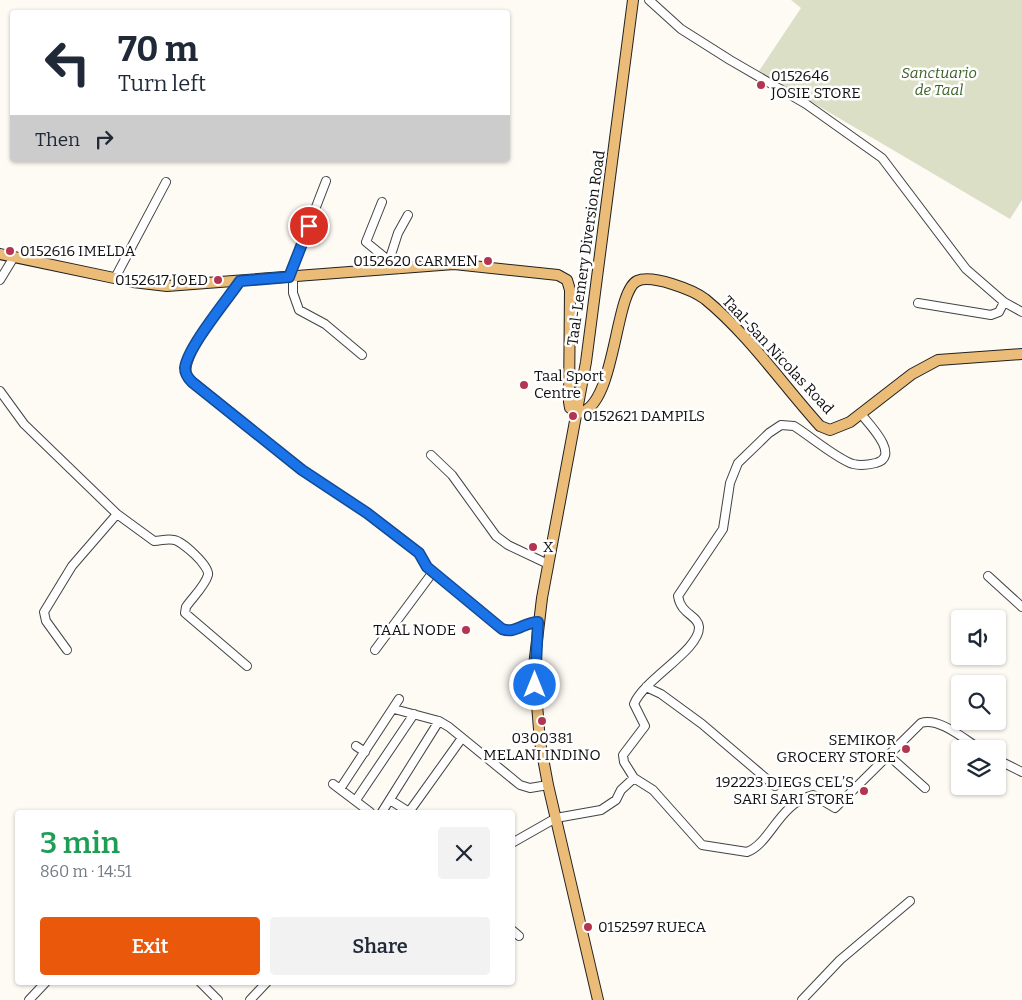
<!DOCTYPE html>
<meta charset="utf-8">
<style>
body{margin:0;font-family:Bitter,serif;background:#f2f2f3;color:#1f2937;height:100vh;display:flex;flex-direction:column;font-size:19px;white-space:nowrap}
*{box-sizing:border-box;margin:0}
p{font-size:16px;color:#747a83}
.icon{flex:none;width:28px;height:28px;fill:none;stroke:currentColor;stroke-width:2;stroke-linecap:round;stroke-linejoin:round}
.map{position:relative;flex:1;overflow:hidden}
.drawer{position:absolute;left:15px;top:810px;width:500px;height:175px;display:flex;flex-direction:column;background:#fff;border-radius:5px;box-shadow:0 1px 4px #0004}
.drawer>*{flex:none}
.top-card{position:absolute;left:10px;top:10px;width:500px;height:152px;border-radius:5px;box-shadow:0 1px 4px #0004;background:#fff;color:#1f2937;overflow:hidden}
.buttons{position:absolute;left:951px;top:610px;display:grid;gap:10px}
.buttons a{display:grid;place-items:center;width:55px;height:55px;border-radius:5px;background:#fff;box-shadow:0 1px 4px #0004;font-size:25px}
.pin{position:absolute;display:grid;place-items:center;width:42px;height:42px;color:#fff;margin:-21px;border:2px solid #fff;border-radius:50%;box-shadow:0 1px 5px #0007}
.me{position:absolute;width:55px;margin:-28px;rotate:0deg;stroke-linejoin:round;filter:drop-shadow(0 0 4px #0008)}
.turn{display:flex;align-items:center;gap:18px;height:105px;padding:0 25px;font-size:22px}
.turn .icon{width:65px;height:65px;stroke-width:2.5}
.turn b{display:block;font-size:35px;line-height:42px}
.then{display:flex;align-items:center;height:48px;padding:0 25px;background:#0003;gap:10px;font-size:19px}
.round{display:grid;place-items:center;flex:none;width:52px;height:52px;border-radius:5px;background:#f2f2f3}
.head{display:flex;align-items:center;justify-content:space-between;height:85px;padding:0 25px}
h1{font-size:30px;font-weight:600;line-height:38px;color:#1e9e55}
.cta{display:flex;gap:10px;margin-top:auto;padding:10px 25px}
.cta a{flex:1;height:58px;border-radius:5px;background:#ea580c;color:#fff;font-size:20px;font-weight:600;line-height:58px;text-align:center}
.cta a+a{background:#f2f2f3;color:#1f2937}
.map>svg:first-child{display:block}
</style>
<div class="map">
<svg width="1022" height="1000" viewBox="0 0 1022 1000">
<rect width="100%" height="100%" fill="#fefaf4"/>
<path fill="#dbdfc6" d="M791,0h231v200l-12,19 -251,-148 42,-63z"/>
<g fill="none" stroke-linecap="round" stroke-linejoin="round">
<defs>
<path id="minor" d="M649,0l32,29 49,31 76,44 76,54 84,111 38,33 18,10
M382,202l-16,40 33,27
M389,261l9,-28 10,-18
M289,277l37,-96
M293,277v16l6,17 26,14 37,31
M115,278l51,-96
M0,280l14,-23
M240,281c-12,18 -63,77 -52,97l114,92 65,43 52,40 8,14 75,62c14,5 22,-7 36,-7
M918,303l73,12 8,-3 5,-10
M0,391l24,33 93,90 -45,52 -28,46 2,9 21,29
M431,455l21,20 44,61 12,9 40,19
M117,514l37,27c7,0 13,-3 20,-1 8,1 36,26 34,35 -3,11 -16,23 -22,32l-1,6 62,53
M988,576l34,31
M375,650l58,-78
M646,687l15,7 41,30 73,62
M394,709l45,12 10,6 71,58 10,3 18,-3
M356,746l9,6
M888,755l37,33
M998,760l24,12
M634,778l-10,-16 -1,-7 22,-29 -11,-22c10,-25 66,-54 65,-77 -1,-12 -18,-12 -21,-31l45,-67 7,-46 8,-20 31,-30 12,-8 13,1c16,10 43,33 59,38 8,2 15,1 23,-1 25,-7 -7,-39 -15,-49
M333,784l37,28
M340,789l59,-90
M356,800l58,-86
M390,800l19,12
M382,812l57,-91
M409,812l53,-74
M512,843l44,-25 45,-8 15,-10 5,-10 13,-12 19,12 49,55 45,7c24,-9 31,-48 66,-57l22,13 86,-85c18,-6 43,16 59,26
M512,930l7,6
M200,982l18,18
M29,1000l17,-18
M250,1000l17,-18
M802,1000l38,-40 70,-59"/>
<path id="major" d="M0,254l133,28 34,4 287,-22 104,11 9,5 3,10 -1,112 1,6 8,5c38,-4 36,-121 59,-132 15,-7 56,9 68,18 44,36 77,85 115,127l10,4 20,-8 62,-48 26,-14 84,-6
M598,1000l-50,-215 -8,-43 -6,-76 8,-68 44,-236 47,-362"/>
</defs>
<use href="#minor" stroke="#434343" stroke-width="10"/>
<use href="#major" stroke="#212121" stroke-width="12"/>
<use href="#minor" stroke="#fff" stroke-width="8"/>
<use href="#major" stroke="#ebbc77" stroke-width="10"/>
</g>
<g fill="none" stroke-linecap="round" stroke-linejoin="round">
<defs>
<path id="route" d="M309,226l-20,51 -49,4c-13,19 -53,67 -55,87 0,6 3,10 7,14l110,88 65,43 52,40 8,14 75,62c14,5 22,-7 36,-7l-3,63"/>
</defs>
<use href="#route" stroke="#114b97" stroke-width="12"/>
<use href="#route" stroke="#1a73e8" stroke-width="9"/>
</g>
<g fill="#b33550" stroke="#fff" stroke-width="2">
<circle cx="761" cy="85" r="5"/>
<circle cx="10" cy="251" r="5"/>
<circle cx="488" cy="261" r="5"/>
<circle cx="218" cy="280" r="5"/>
<circle cx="524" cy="385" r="5"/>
<circle cx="573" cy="416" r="5"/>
<circle cx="533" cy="547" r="5"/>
<circle cx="466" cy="630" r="5"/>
<circle cx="542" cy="721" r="5"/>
<circle cx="906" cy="749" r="5"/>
<circle cx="864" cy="791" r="5"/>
<circle cx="588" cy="927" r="5"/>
</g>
<g text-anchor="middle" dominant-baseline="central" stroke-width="5" stroke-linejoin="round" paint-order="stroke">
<g font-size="15" font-style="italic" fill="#3c6226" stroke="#fff">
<text x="939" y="73">Sanctuario<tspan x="939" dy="17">de Taal</tspan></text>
</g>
<g font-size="15" fill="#101010" stroke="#fff" text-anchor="start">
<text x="771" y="76">0152646<tspan x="771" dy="17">JOSIE STORE</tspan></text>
<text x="20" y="251">0152616 IMELDA</text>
<text x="478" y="261" text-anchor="end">0152620 CARMEN</text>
<text x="208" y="280" text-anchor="end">0152617 JOED</text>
<text x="534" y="376">Taal Sport<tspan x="534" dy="17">Centre</tspan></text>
<text x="583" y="416">0152621 DAMPILS</text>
<text x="543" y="547">X</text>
<text x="456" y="630" text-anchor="end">TAAL NODE</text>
<text x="542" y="738" text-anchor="middle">0300381<tspan x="542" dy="17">MELANI INDINO</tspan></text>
<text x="896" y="740" text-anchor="end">SEMIKOR<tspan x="896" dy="17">GROCERY STORE</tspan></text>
<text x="854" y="782" text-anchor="end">192223 DIEGS CEL’S<tspan x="854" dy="17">SARI SARI STORE</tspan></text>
<text x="598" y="927">0152597 RUECA</text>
</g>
<g font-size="15" fill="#101010" stroke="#fff">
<text transform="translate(586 248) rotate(-82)">Taal-Lemery Diversion Road</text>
<text transform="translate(778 355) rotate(47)">Taal-San Nicolas Road</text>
</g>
</g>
</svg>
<div class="buttons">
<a><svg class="icon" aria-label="sound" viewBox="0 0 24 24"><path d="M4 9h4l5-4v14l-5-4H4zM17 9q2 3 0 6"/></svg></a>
<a><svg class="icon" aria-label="search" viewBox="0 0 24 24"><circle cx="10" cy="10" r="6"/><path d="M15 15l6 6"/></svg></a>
<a><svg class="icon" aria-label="layers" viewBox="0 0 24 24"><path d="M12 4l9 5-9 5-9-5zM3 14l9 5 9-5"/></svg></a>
</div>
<div class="pin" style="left:309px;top:226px;background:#d93025"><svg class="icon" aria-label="arrive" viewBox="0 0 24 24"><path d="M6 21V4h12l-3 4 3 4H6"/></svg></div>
<svg class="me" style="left:535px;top:685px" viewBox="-20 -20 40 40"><circle r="17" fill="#1a73e8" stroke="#fff" stroke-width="3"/><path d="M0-11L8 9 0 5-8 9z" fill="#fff"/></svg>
<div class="top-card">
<div class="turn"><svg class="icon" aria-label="left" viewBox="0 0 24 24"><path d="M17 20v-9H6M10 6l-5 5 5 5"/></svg><div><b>70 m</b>Turn left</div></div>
<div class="then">Then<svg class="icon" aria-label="right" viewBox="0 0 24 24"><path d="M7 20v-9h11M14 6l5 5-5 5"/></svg></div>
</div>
<section class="drawer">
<div class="head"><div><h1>3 min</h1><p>860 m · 14:51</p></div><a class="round"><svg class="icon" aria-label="close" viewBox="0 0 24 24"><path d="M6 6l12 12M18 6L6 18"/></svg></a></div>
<div class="cta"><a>Exit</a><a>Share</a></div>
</section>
</div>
